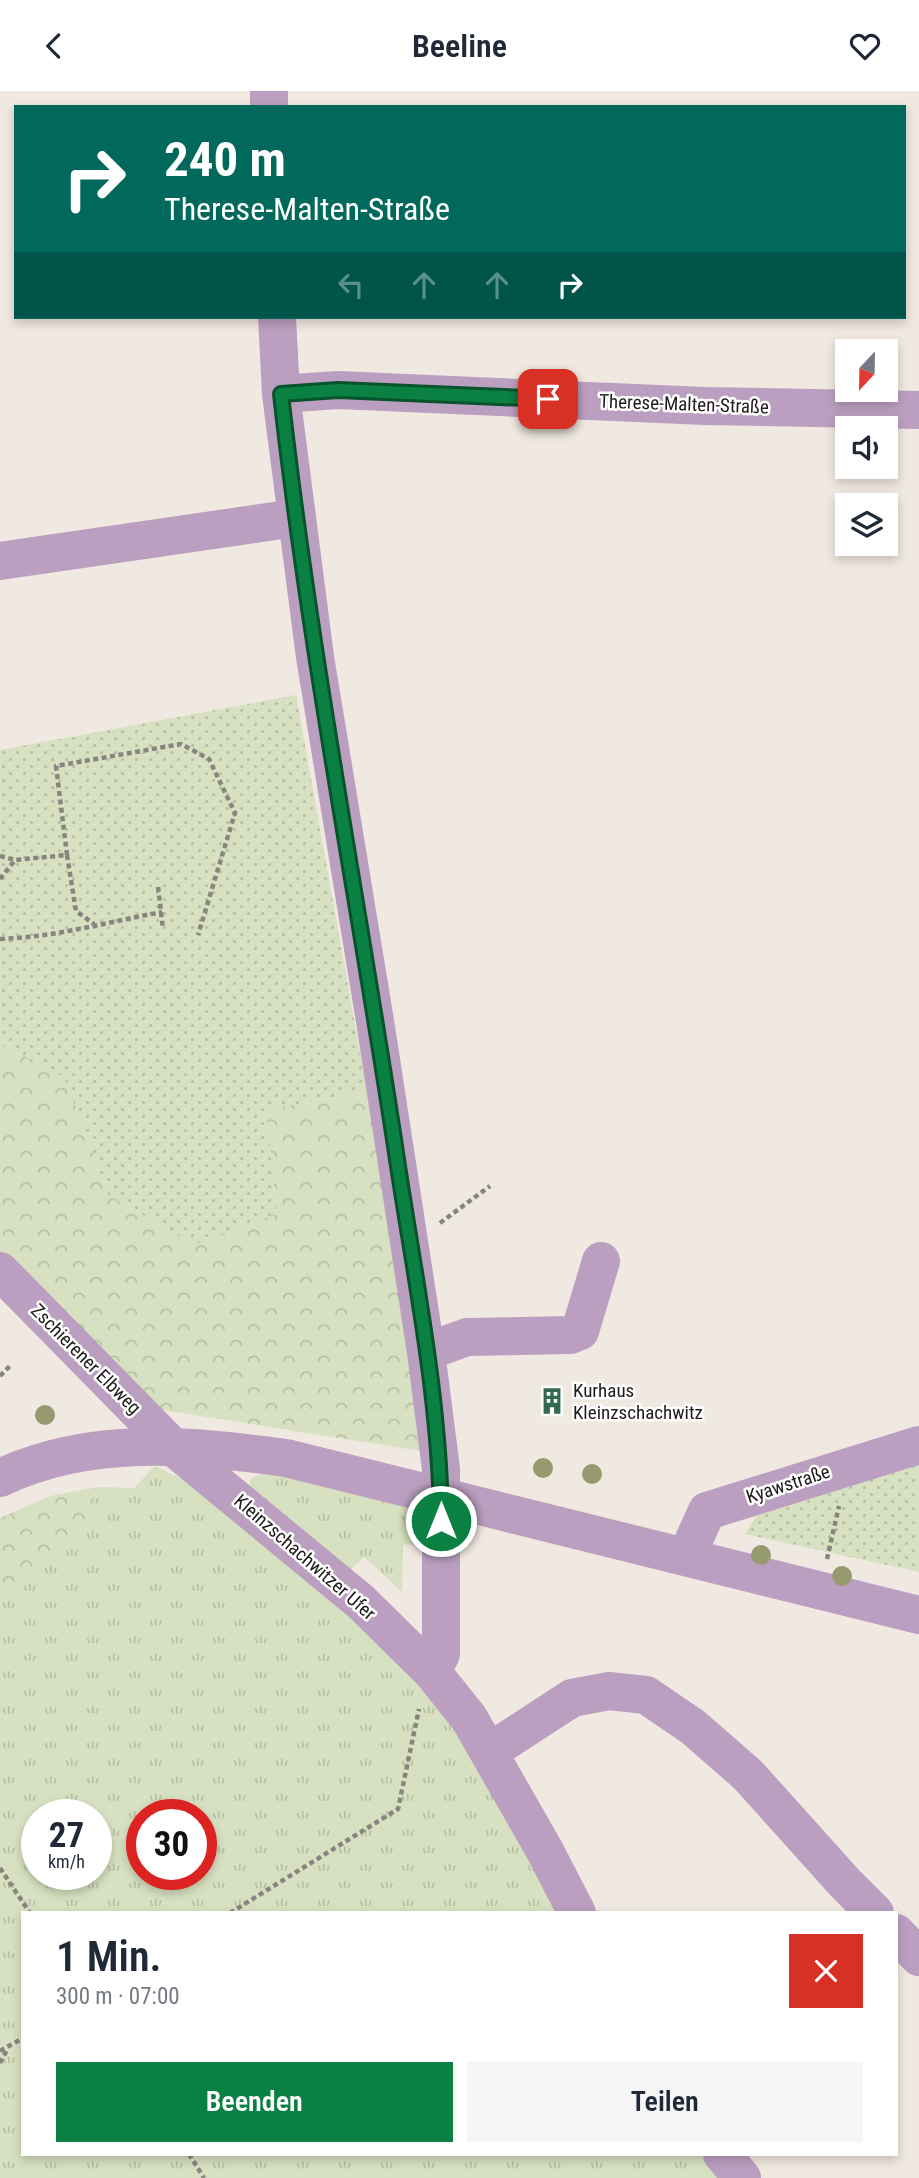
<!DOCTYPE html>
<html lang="de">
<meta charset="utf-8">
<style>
body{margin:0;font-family:"Roboto Condensed",sans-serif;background:#f6f6f7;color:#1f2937;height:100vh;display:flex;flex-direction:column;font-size:26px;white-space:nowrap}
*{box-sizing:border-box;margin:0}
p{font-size:23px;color:#747a83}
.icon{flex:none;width:38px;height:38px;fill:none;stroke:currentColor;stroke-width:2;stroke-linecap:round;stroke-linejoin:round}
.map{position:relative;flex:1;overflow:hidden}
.side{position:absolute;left:21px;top:1820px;width:877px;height:245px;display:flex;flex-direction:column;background:#fff;border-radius:0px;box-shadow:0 4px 10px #0003}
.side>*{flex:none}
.guide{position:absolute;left:14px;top:14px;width:892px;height:214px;border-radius:0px;box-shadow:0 4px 10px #0003;background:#00695c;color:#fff;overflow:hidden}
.needle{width:46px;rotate:202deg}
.controls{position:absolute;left:835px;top:248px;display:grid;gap:14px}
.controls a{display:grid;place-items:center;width:63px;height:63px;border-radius:0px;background:#fff;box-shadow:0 4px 10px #0003;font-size:35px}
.speed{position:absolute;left:21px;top:1708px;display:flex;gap:14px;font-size:35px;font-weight:700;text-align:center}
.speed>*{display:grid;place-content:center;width:91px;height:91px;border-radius:50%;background:#fff;box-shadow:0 4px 10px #0003;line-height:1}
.speed small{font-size:18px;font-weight:400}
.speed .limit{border:10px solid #d22;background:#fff;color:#111}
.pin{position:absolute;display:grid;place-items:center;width:60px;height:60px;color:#fff;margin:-30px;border-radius:14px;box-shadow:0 4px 10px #0006}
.me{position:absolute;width:77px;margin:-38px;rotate:0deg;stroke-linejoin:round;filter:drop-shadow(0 0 5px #0008)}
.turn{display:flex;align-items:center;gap:24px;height:147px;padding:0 35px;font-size:32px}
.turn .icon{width:91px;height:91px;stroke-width:2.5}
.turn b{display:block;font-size:49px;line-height:60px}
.lanes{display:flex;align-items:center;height:66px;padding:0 35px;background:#0003;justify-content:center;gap:35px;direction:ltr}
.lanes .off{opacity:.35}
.round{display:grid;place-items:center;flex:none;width:74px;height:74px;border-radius:0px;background:#f6f6f7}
.summary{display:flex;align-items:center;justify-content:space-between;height:119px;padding:0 35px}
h1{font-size:42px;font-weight:600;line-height:52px}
.primary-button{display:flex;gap:14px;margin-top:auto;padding:14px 35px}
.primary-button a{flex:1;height:80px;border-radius:0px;background:#0b8043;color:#fff;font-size:28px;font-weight:600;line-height:80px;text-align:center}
.primary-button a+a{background:#f6f6f7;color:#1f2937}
header{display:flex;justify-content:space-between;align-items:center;height:91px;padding:0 35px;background:#fff;font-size:32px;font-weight:600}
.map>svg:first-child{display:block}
</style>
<header><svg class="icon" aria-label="back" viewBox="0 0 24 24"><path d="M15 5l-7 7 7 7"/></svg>Beeline<svg class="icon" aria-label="heart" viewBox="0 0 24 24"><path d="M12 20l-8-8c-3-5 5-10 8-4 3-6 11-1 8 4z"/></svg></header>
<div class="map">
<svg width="919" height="2087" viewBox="0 0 919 2087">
<defs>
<pattern id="grass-tufts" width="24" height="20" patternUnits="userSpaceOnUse" patternTransform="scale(1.75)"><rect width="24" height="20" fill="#d7e0c0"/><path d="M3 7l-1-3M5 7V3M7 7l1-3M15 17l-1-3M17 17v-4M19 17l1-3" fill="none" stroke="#b8c0a4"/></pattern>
<pattern id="forest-crowns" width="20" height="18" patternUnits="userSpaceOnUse" patternTransform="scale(1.75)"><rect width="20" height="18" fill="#d7e0c0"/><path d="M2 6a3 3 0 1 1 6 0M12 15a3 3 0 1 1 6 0" fill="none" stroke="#b8c0a4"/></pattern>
<pattern id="park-dots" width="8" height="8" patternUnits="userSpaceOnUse" patternTransform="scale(1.75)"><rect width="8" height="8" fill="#d7e0c0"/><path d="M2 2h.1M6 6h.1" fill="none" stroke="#b8c0a4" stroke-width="1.8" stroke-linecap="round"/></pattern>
</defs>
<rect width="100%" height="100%" fill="#f0e9e1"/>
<path fill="url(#grass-tufts)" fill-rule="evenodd" d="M155,1375l42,20 38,26 200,179 129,222h-541v241h690l18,24h-731v-587l82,-54 16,-50 36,1zM37,1724h59v59h-59zM142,1724h59v59h-59z
M265,1381l152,37 14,10 -3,25 -25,1 -1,47 -38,-35 -18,17 -96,-85v-10z"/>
<path fill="url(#forest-crowns)" d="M0,952l64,33 45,120 168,18 -11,-104 101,-19 23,106 31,254 -258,-41 -163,-128z
M98,1396l-16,50 -82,54v-73l50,-22z"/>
<path fill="url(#park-dots)" d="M296,604l71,396 -101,19 11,104 -82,30 -86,-48 -45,-119 -64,-34v-293z
M919,1374v107l-174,-38 16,-26z"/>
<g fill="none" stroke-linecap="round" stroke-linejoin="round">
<path stroke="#89847f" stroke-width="4.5" stroke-dasharray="5 3.5" stroke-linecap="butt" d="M67,764l-11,-89 125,-22 28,15 26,54 -37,122
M0,765l15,4
M0,788l15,-19 52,-5 9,56 18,13
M158,796l5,42
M0,848c56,-2 107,-17 162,-27
M440,1132l50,-37
M0,1285l10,-10
M827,1468l12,-53
M0,1777l30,45
M230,1822l168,-104 21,-100
M0,1960l23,-13
M0,1972l8,-15
M189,2063l15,24"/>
<path stroke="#bb9fc0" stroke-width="38" d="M269,0v16
M277,226l4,77 34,263 60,364 51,331 15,117v185l-9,18
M281,303l57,-4 367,16 214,4
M0,470l295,-43
M0,1180l173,176 188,155 71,70 37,46 76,133 32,62
M426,1261l41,-15 103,-2 10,-4 21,-70
M0,1387c90,-43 190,-33 286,-20l633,157
M686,1466l21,-46 212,-66
M489,1661l83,-54 37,-7 37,4 47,32 55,48 97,108 30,30
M896,1842l23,24
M722,2063l20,24"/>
</g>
<g fill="#969a6f">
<circle cx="45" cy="1324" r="10"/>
<circle cx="543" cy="1377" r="10"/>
<circle cx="592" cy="1383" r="10"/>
<circle cx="761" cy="1464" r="10"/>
<circle cx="842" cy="1485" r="10"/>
</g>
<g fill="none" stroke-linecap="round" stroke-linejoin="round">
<defs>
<path id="route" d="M441,1430c-1,-126 -28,-251 -46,-375 -38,-251 -86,-500 -114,-752l57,-4 210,9"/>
</defs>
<use href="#route" stroke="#07532c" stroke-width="18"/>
<use href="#route" stroke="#0b8043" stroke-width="12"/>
</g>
<defs>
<symbol id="building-bare" viewBox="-9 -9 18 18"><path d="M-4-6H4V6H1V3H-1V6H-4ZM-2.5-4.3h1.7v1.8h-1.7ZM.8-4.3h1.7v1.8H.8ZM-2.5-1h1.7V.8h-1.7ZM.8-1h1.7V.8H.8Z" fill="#33694f" stroke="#fff" stroke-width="2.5" paint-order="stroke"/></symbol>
</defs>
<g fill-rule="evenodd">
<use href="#building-bare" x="533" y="1291" width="38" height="38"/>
</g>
<g text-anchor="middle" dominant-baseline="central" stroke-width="5" stroke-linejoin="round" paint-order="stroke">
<g font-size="19" fill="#1f1c1a" stroke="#fff">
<text transform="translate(684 313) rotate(2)">Therese-Malten-Straße</text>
<text transform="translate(86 1268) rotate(45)">Zschierener Elbweg</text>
<text transform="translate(788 1393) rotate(-18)">Kyawstraße</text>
<text transform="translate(305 1466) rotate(41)">Kleinzschachwitzer Ufer</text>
</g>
<g font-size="19" fill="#1f1c1a" stroke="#fff" text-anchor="start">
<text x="573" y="1299">Kurhaus<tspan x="573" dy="22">Kleinzschachwitz</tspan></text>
</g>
</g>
</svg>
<div class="controls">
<a><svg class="needle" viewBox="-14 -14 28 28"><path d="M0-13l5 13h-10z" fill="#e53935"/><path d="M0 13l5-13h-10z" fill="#747a83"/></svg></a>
<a><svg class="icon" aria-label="sound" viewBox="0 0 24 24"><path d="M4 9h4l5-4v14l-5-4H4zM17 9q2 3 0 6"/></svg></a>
<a><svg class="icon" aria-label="layers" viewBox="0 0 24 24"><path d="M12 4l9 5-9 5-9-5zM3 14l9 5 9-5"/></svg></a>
</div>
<div class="speed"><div>27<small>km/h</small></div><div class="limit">30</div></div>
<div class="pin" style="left:548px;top:308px;background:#d93025"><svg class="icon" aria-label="arrive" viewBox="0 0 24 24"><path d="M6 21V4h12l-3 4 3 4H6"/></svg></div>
<svg class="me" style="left:441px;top:1430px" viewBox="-20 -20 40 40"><circle r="17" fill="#0b8043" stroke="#fff" stroke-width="3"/><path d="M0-11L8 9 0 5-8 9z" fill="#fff"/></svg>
<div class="guide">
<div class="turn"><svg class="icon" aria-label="right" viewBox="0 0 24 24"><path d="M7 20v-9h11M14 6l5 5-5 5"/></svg><div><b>240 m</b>Therese-Malten-Straße</div></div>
<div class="lanes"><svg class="icon off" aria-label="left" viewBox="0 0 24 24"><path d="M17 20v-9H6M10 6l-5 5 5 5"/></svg><svg class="icon off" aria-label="ahead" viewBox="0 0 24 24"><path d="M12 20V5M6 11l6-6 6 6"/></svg><svg class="icon off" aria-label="ahead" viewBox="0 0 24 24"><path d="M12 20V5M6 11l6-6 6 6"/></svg><svg class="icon" aria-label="right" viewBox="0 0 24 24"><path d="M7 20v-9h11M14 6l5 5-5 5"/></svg></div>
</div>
<section class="side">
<div class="summary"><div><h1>1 Min.</h1><p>300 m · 07:00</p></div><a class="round" style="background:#d93025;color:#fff"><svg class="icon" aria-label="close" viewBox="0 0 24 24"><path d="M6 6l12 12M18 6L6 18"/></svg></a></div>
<div class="primary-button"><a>Beenden</a><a>Teilen</a></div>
</section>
</div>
